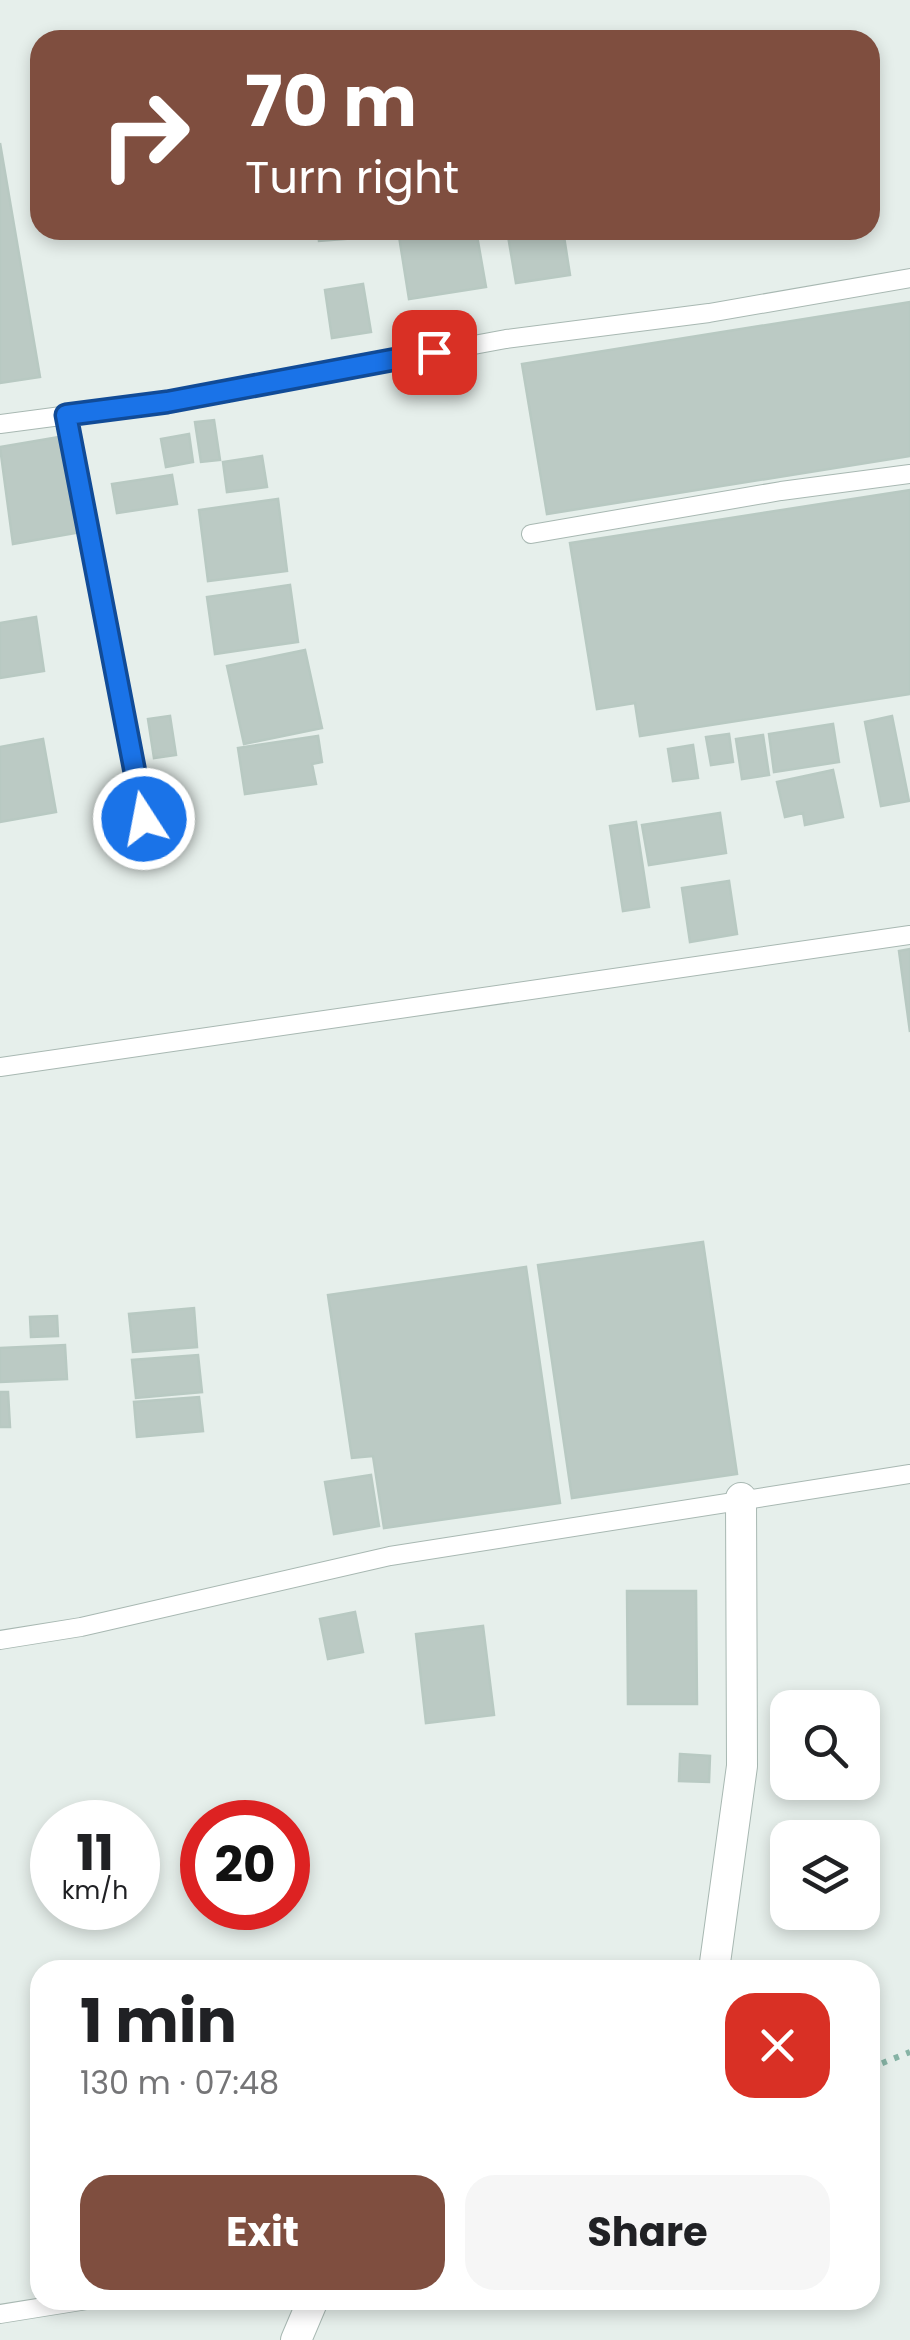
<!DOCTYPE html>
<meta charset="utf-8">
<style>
body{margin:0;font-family:Poppins,sans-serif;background:#f6f6f6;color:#202124;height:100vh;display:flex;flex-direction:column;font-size:38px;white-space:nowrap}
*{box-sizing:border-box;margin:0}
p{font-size:32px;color:#757577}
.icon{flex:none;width:55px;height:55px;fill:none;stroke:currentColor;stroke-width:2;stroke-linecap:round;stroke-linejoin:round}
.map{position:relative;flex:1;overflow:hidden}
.drawer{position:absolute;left:30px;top:1960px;width:850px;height:350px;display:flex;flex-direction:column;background:#fff;border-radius:30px;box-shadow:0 5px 15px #0003}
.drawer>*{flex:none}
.guide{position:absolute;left:30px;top:30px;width:850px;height:210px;border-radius:30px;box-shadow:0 5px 15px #0003;background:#7f4e3f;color:#fff;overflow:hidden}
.controls{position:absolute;left:770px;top:1690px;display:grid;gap:20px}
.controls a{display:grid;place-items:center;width:110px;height:110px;border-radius:20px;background:#fff;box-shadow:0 5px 15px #0003;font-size:50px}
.speed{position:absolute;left:30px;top:1800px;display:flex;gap:20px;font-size:50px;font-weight:700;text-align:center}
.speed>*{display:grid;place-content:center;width:130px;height:130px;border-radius:50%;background:#fff;box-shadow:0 5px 15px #0003;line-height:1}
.speed small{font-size:25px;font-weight:400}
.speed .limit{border:15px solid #d22;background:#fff;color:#111}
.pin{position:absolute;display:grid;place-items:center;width:85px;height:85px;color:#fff;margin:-42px;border-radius:20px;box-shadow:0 5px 15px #0006}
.me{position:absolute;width:110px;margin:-55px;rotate:349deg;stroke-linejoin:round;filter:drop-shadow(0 0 8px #0008)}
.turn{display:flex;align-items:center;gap:35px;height:210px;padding:0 50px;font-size:45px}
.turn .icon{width:130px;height:130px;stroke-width:2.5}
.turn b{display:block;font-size:70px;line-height:85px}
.round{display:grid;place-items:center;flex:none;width:105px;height:105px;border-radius:30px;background:#f6f6f6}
.headline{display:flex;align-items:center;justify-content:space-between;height:170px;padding:0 50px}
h1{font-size:60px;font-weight:700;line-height:75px}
.button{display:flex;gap:20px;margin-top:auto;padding:20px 50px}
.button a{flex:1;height:115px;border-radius:30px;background:#7f4e3f;color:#fff;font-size:40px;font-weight:700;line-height:115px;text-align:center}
.button a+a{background:#f6f6f6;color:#202124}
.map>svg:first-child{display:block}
</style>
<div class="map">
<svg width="910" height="2340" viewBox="0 0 910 2340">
<rect width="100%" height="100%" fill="#e6efeb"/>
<path fill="#bbcac4" stroke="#b8c9c2" stroke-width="2.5" d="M0,143l40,234 -40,6z
M318,230h37l1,8 -37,3z
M398,230h78l10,57 -77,12z
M507,230h56l7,45 -54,8z
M363,284l8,48 -39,6 -7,-48z
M910,302v154l-363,58 -25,-150z
M214,420l6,40 -19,2 -6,-40z
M189,434l4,28 -27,5 -5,-28z
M65,436l16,96 -68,12 -13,-97z
M262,456l5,31 -40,5 -4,-30z
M172,475l5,29 -60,9 -5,-29z
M910,490v204l-270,42 -5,-33 -38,6 -27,-166z
M278,499l9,72 -79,10 -9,-71z
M290,585l8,57 -83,12 -8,-57z
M36,617l8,54 -44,7v-55z
M305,650l17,78 -78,16 -17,-78z
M170,716l6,39 -22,3 -6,-39z
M892,716l17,85 -28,5 -16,-84z
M833,724l6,38 -65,10 -5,-38z
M729,734l4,28 -22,3 -5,-28z
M763,735l6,40 -27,4 -6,-40z
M318,736l4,26 -10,2 4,20 -71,10 -7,-46z
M43,739l13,73 -56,10v-75z
M693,745l5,33 -25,3 -5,-32z
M833,770l10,47 -38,8 -2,-12 -18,4 -8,-35z
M720,813l6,40 -77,12 -7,-40z
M636,822l13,85 -26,4 -13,-85z
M729,881l8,53 -47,8 -8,-54z
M910,949v83l-11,-81z
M703,1242l34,232 -165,24 -34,-233z
M526,1267l34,236 -176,25 -11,-72 -21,2 -24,-163z
M194,1308l3,39 -64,5 -4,-38z
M57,1316l1,20 -27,1 -1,-20z
M65,1345l2,34 -67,3v-34z
M198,1355l4,37 -66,6 -4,-38z
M0,1392h8l2,35h-10z
M199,1397l4,34 -66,6 -3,-35z
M371,1475l8,51 -45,8 -9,-52z
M627,1591h69l1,113h-69z
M355,1612l8,40 -35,7 -8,-40z
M483,1626l11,89 -68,8 -10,-89z
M680,1754l30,2 -1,26 -30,-1z"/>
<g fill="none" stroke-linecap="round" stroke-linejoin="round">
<defs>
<path id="service" d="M66,415l78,404
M0,424l167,-22 339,-63 203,-26 201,-35
M531,534l250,-43 129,-17
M0,1067l910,-132
M0,1640l81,-13 309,-71 520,-82
M0,2314l87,-14"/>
<path id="minor" d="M714,1970l28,-204 -1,-268
M296,2340l17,-40"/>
</defs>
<use href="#service" stroke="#a8b8b2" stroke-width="20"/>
<use href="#minor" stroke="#a8b8b2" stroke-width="32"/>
<path stroke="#86b3a5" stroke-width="6" stroke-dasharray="5 8" stroke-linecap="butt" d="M870,2068l40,-16"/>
<use href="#service" stroke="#fff" stroke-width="18"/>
<use href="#minor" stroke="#fff" stroke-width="30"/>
</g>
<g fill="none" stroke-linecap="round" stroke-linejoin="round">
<defs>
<path id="route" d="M144,819l-78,-404 101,-13 267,-50"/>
</defs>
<use href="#route" stroke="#114b97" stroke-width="25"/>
<use href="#route" stroke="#1a73e8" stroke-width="18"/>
</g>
</svg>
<div class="controls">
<a><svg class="icon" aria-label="search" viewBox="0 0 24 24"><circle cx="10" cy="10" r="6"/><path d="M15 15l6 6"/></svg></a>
<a><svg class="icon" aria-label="layers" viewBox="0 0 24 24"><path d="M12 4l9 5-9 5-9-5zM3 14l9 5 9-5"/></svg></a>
</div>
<div class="speed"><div>11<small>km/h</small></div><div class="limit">20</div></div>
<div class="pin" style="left:434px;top:352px;background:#d93025"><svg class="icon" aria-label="arrive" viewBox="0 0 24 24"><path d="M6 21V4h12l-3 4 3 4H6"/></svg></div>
<svg class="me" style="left:144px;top:819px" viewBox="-20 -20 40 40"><circle r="17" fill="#1a73e8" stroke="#fff" stroke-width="3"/><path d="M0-11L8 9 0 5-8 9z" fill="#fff"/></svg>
<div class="guide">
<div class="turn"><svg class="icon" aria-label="right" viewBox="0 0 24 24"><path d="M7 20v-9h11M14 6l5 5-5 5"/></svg><div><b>70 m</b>Turn right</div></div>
</div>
<section class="drawer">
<div class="headline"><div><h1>1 min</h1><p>130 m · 07:48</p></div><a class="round" style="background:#d93025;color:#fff"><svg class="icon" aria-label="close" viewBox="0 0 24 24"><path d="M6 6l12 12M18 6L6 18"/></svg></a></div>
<div class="button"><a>Exit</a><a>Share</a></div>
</section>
</div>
